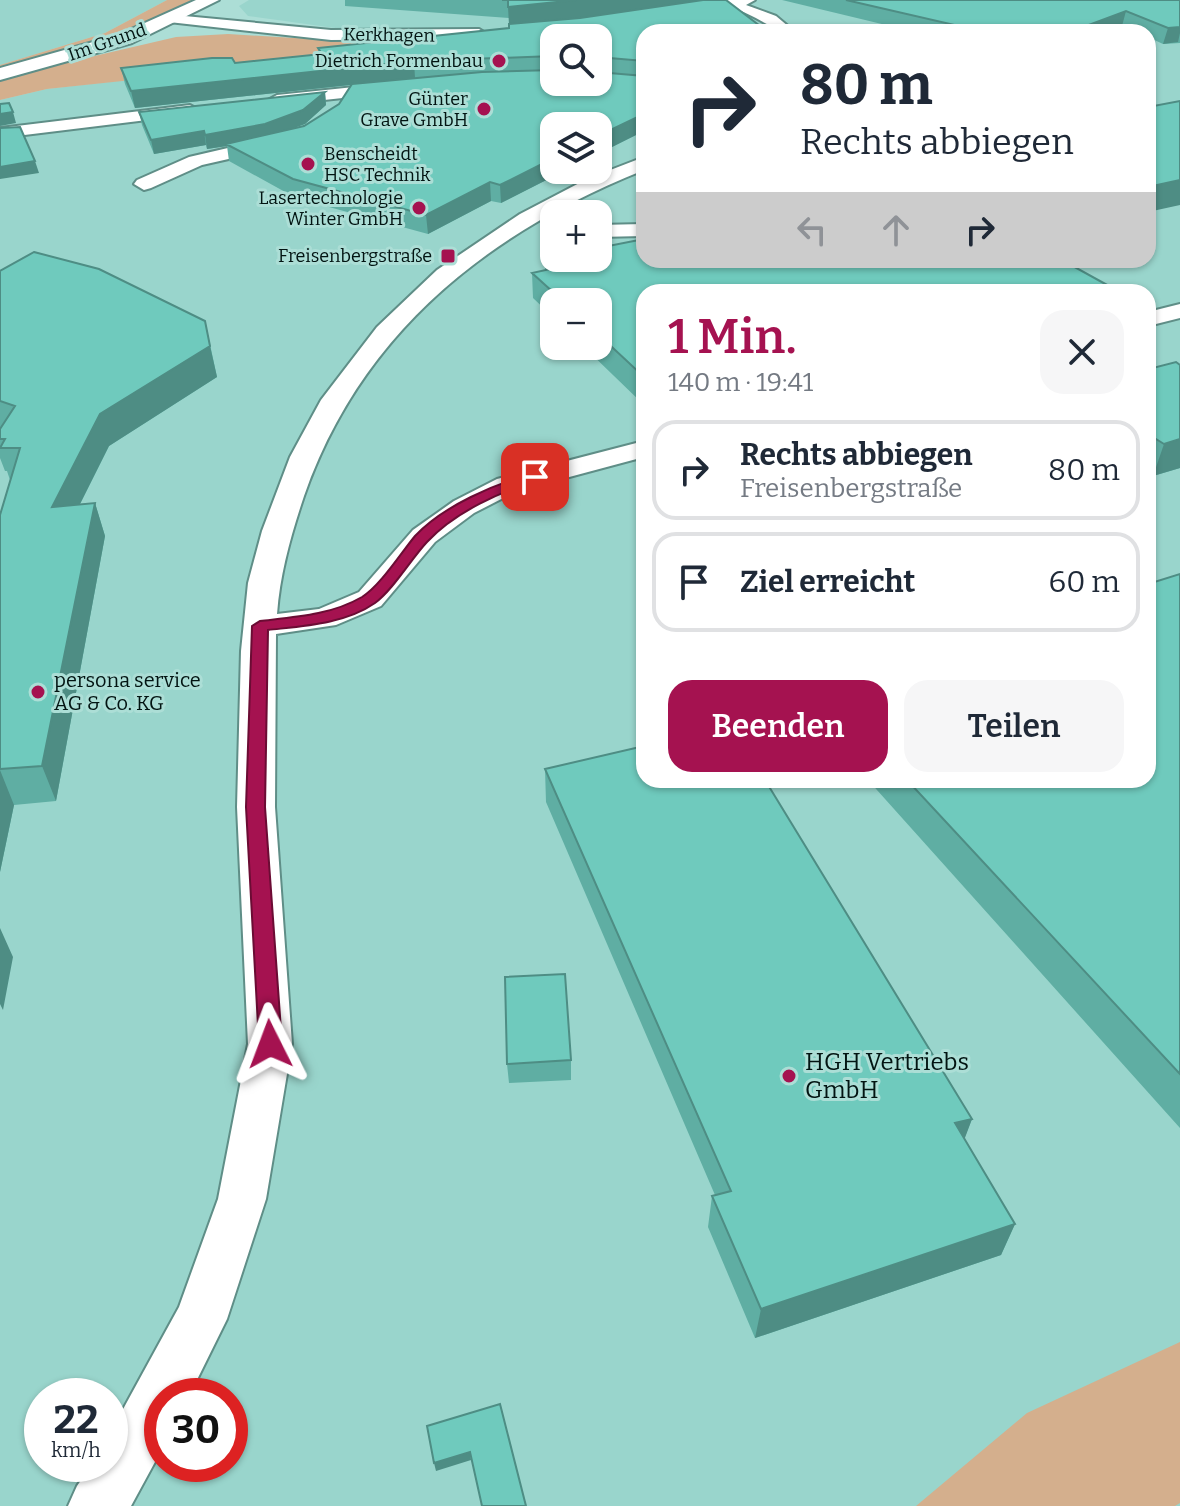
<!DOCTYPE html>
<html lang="de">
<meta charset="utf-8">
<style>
body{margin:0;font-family:Bitter,serif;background:#f6f6f7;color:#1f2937;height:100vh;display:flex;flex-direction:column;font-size:30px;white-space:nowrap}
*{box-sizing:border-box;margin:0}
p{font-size:26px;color:#747a83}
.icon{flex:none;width:44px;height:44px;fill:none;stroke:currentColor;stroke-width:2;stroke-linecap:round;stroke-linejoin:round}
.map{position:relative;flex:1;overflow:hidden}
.side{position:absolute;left:636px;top:284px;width:520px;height:504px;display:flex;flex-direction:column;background:#fff;border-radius:24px;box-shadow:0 2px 6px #0004}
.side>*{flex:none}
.guide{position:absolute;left:636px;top:24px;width:520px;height:244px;border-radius:24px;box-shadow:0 2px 6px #0004;background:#fff;color:#1f2937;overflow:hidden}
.tools{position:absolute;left:540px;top:24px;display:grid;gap:16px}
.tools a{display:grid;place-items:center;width:72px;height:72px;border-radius:16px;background:#fff;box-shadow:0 2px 6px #0004;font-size:40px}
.speed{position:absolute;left:24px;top:1378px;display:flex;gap:16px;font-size:40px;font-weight:700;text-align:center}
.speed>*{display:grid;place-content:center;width:104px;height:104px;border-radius:50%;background:#fff;box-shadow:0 2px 6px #0004;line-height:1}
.speed small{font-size:20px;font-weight:400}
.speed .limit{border:12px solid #d22;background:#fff;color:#111}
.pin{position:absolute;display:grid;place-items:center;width:68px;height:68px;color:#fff;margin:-34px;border-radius:16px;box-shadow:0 4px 12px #0006}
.me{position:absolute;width:88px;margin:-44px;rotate:357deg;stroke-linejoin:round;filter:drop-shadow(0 0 6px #0008)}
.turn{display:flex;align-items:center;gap:28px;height:168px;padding:0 32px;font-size:36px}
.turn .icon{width:104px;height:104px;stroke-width:2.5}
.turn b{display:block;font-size:56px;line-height:68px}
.lanes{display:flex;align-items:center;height:76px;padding:0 32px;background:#0003;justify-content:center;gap:40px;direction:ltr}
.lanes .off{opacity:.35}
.round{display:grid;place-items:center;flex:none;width:84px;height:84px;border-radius:24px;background:#f6f6f7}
.summary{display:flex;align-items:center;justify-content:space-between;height:136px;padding:0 32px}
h1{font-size:48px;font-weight:600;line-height:60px;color:#a51250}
.action{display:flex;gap:16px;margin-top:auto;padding:16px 32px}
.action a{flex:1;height:92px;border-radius:24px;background:#a51250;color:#fff;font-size:32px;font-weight:600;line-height:92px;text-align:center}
.action a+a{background:#f6f6f7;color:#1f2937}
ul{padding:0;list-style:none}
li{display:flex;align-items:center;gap:24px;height:100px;margin:0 16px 12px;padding:0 16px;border:4px solid #e0e1e3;border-radius:24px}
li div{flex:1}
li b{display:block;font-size:30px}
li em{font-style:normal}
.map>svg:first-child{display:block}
</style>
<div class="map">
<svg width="1180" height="1506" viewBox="0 0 1180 1506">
<rect width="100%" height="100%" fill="#acded6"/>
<path fill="#99d5cc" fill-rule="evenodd" d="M0,0h167l-62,33 -105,32z
M249,0h931v1506h-1180v-1406l47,-11 348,-39 14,-20 -67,-1 -94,-13 -9,-10zM644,32h504v228h-504zM554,38h44v44h-44zM554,126h44v44h-44zM554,214h44v44h-44zM644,292h504v488h-504zM554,302h44v44h-44zM42,1396h68v68h-68zM162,1396h68v68h-68z"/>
<path fill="#d4af8d" d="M167,0h25l-55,26 -137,44v-5l105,-32z
M228,34l149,9 -122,24 -208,22 -47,11v-22l176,-41z
M1180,1342v161l-5,3h-259l111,-93z"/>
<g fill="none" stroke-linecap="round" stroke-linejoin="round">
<defs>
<path id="minor" d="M723,0h32l-9,5 30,11 19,16c-25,0 -41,-20 -65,-24 -13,-2 -32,5 -45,7l-7,-4 7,-4z
M174,15l157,15 148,-1 8,5 -8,5 -148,1 -162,-18v-6z
M393,83l6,1 2,4 -2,4 -122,13 -9,-5 9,-5z
M190,105l9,5 -3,4 -196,24v-10z
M275,137l7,2 2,4 -2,4 -80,18 -51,23 -7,2 -10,-6 3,-4 52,-23z
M644,157v13c-157,63 -283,163 -340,326 -13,39 -24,77 -27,118l42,-5 40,-17 54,-62 41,-29 43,-22 147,-38v16l-127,34 -43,22 -39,29 -54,64 -45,19 -60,9 -1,173 17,237 -26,155 -39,120 -38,77h-27v53l-31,57h-63l9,-20 15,-22h18v-31l69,-126 39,-108 30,-155 -11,-237 4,-156 7,-68 14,-52 28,-74 31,-57 56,-73 60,-57 83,-56 67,-35z
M644,224v12l-46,1v-12z
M1180,304v14l-32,8v-14z"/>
<path id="secondary" d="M196,0h23l-87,43 -132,37v-12l118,-33z"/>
</defs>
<use href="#minor" stroke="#5f8e87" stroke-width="4"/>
<use href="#secondary" stroke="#5f8e87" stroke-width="4"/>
<use href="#minor" fill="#fff" fill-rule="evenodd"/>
<use href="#secondary" fill="#fff" fill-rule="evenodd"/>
</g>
<path fill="#5faea3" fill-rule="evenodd" d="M345,0h381l-82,32v99l-46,23v-28l-44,44h12l-65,33 -10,-2 -63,33 -132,-36 -67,-37 -2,-15 -20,3 -1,-4 -52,9 -12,-29 -3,-13 186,-20 1,13 -21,19 -13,4 12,-2 35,-22 12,-19 -216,23 -10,-24 -4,-16 114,-5 84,-9 -1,-6 191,-20v-10l-164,-12zM554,38l44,44h-44z
M782,0h398v43l-17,1 -15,-7v-5h-12l-14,-6 -15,6h-192z
M545,258l99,34v113l-61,-59h15v-44h-44v16l-21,-20 -1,-25 13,-3z
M0,271l205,50 12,56 -108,69 -29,58 15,-1 10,33 -49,265 -42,4 -14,67v-357l10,-35 -3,-9h-2l-5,-13z
M1148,365l5,3 27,-3v103l-27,8 -5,-3z
M644,469v39l-4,-5v-33z
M1180,574v554l-312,-348h280z
M545,769l427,350 -8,20 51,85 -14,31 -246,83 -47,-111 4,-31 3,-1 -169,-393z
M571,1060v20l-62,3 -2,-19z"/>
<path fill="#4e8d84" d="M576,0h129l-98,15 -98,10 -1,-18z
M1126,11l-4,15 -15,6h-37z
M1180,27v6l-2,9 -15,2 5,-16z
M414,61l1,17 -280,30 -4,-17z
M325,92l1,13 -21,19 -38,14 -41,6 1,2 -20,3 -2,-14z
M13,112l3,11 -16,3v-12z
M644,114v17l-46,23v-18z
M204,131l2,14 -52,9 -3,-14z
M554,158v12h12l-65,33 -1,-18z
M35,161l4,12 -39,6v-12z
M1180,180v25l-32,7v-25z
M490,182l1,19 -63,33 -2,-19z
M1109,286l-2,6h-23z
M210,346l7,31 -108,69 -47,94 -10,-33 48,-93z
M1180,439v29l-27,8 11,-32z
M95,503l10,33 -49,265 -14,-35z
M0,770l14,35 -14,67z
M0,928l13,29 -10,53 -3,-6z
M972,1119l-12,32 -5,-28z
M1015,1224l-14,31 -246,83 6,-29z
M470,1452l1,8 -35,11 -2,-8z"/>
<path fill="#6fcabd" stroke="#4e8d84" stroke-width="2" d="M502,0h74l-68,7v-7z
M703,0h23l42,32h-124v29l-46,-4v-19h-44v18l-140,5 -283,30 -10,-23 91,-10h20l3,5 87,-9 -4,-6 191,-20v-4l71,-6z
M846,0h334v27l-12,1 -42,-17 -56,21h-124l13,-6z
M554,70v12h44v-10l46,4v38l-46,22v-10h-44v32l-54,27 -10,-3 -64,33 -133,-36 -67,-35 78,-18 35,-22 13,-20 130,-12z
M325,92l-22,18 -38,14 -60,11 -1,-4 -53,9 -12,-28z
M1180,101v79l-32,7v-80z
M9,103l4,9 -13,2v-10z
M20,127l15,34 -35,6v-39z
M644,239v21h418l47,26 -25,6h-440v85l-46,-43v-32h-34l-32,-29 23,-5 -10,-10 9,-1v1h44v-10z
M34,252l65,17 106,52 5,25 -110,68 -48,93 43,-4 -53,263 -42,3v-254l20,-67h-20l5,-9h-5v-10l15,-23 -15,-5v-130z
M1176,362l4,3v74l-16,5 -16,-10v-69l5,3z
M1180,574v500l-273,-294h241v-196z
M644,746v34h121l207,339 -17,4 60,101 -254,85 -49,-113 19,-5 -186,-422z
M565,974l6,86 -64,4 -2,-87z
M500,1404l26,102h-44l-12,-54 -36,11 -7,-37z"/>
<path fill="#a51250" stroke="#6b0c34" stroke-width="2" d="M535,473l5,1v6c-39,11 -85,32 -113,62 -16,17 -34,48 -52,61 -30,21 -72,23 -107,27l-3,177 17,237 -4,7 -8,2 -8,-2 -3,-7 -13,-237 6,-181 8,-5c35,-4 71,-6 102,-24 18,-11 39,-44 53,-61 28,-30 81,-53 120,-63z"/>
<g fill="#a51250" stroke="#acded6" stroke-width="3">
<circle cx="499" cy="61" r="8"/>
<circle cx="484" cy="109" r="8"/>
<circle cx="308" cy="164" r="8"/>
<circle cx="419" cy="208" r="8"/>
<rect x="440" y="248" width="16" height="16" rx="4"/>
<circle cx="38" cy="692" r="8"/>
<circle cx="789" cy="1076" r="8"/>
</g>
<g text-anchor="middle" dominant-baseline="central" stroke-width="6" stroke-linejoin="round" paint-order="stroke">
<g font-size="18" fill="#021412" stroke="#acded6">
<text transform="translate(389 35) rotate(1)">Kerkhagen</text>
<text transform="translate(107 42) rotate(-19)">Im Grund</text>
</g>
<g font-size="18" fill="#021412" stroke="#acded6" text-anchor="end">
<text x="483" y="61">Dietrich Formenbau</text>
<text x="468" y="99">Günter<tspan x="468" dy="21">Grave GmbH</tspan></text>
<text x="324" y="154" text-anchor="start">Benscheidt<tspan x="324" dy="21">HSC Technik</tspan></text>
<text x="403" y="198">Lasertechnologie<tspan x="403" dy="21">Winter GmbH</tspan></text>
<text x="432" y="256">Freisenbergstraße</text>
</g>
<g font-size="20" fill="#021412" stroke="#acded6" text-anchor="start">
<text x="54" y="680">persona service<tspan x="54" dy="23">AG &amp; Co. KG</tspan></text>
</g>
<g font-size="24" fill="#021412" stroke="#acded6" text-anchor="start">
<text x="805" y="1062">HGH Vertriebs<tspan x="805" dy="28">GmbH</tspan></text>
</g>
</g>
</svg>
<div class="tools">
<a><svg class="icon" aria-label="search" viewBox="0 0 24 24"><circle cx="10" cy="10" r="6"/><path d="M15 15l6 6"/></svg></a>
<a><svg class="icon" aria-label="layers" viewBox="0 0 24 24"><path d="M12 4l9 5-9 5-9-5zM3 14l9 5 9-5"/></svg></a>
<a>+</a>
<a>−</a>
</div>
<div class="speed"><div>22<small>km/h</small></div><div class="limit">30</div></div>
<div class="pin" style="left:535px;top:477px;background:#d93025"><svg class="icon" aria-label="arrive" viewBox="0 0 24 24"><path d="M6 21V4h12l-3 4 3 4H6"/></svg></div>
<svg class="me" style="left:270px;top:1044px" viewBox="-20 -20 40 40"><path d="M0-17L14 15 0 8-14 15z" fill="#a51250" stroke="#fff" stroke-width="4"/></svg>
<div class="guide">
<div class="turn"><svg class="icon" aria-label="right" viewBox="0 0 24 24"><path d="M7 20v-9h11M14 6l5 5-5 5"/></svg><div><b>80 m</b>Rechts abbiegen</div></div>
<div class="lanes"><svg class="icon off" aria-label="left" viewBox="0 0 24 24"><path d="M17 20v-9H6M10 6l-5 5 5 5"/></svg><svg class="icon off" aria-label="ahead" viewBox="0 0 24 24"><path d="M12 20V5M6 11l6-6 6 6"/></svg><svg class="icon" aria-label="right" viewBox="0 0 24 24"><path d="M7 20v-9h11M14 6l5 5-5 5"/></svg></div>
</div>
<section class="side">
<div class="summary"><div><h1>1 Min.</h1><p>140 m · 19:41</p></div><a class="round"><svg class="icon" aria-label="close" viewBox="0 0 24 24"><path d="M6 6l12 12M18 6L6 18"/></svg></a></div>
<ul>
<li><svg class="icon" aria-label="right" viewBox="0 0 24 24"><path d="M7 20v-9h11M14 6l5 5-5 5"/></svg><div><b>Rechts abbiegen</b><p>Freisenbergstraße</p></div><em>80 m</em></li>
<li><svg class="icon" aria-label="arrive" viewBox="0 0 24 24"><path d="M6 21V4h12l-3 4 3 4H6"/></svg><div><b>Ziel erreicht</b></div><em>60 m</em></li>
</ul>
<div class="action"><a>Beenden</a><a>Teilen</a></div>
</section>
</div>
